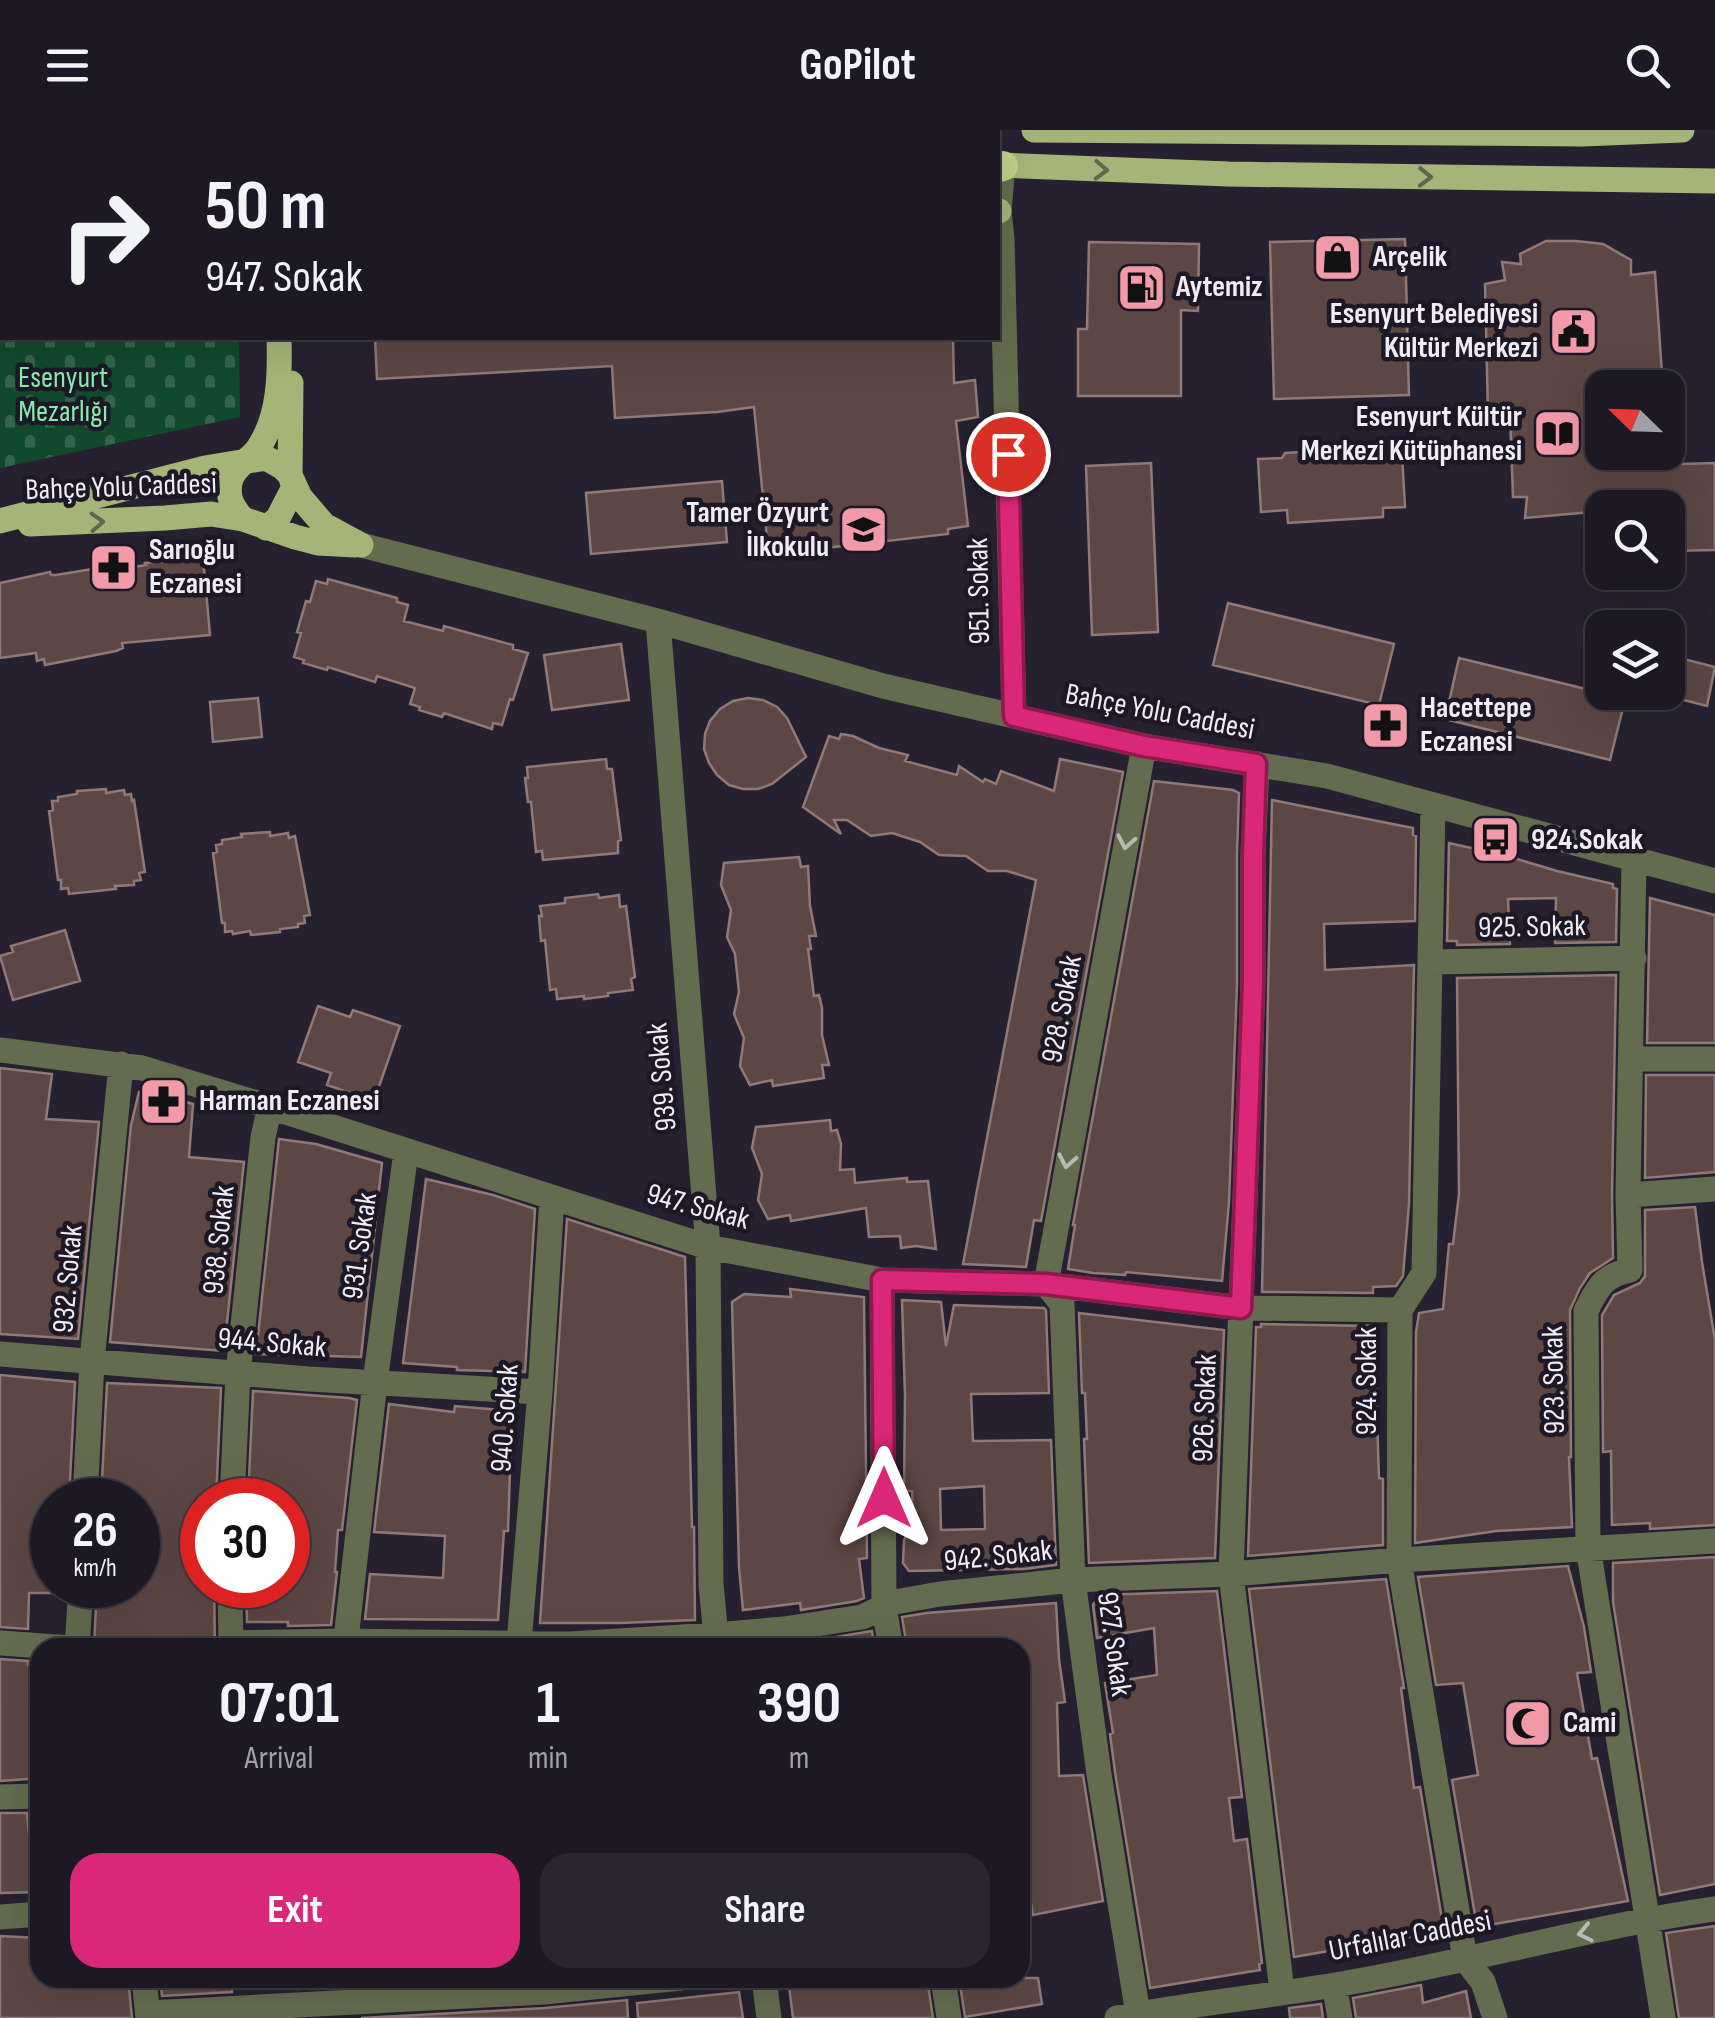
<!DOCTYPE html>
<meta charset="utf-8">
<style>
body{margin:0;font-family:"Sofia Sans Condensed",sans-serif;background:#292631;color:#f1f3f6;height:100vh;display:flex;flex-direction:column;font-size:38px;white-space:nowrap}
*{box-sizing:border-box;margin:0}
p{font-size:32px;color:#a0a0a6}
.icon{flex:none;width:55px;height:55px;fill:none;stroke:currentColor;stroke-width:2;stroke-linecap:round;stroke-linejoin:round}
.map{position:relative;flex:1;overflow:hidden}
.drawer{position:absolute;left:30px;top:1508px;width:1000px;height:350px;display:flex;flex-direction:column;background:#1c1924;border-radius:30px;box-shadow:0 10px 40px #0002,0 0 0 2px #3a3841}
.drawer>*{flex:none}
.guide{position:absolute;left:0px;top:0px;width:1000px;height:210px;box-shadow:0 10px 40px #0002,0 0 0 2px #3a3841;background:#1c1924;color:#f1f3f6;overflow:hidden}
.needle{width:65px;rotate:293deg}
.tools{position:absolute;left:1585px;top:240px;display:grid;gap:20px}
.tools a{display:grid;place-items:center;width:100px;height:100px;border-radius:20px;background:#1c1924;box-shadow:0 10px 40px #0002,0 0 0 2px #3a3841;font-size:50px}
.speed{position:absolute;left:30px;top:1348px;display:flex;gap:20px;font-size:50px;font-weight:700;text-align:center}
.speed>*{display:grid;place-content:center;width:130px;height:130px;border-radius:50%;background:#1c1924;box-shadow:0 10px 40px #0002,0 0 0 2px #3a3841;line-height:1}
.speed small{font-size:25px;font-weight:400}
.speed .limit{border:15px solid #d22;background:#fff;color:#111}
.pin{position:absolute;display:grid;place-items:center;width:85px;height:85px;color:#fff;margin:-42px;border:5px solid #fff;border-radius:50%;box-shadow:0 2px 10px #0007}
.me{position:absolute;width:110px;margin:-55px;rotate:0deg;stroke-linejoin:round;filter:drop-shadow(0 0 8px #0008)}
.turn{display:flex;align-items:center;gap:35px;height:210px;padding:0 40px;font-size:45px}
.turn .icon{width:130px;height:130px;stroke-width:2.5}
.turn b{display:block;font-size:70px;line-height:85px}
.eta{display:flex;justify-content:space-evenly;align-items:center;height:170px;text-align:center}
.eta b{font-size:60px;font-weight:700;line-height:70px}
.primary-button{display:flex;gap:20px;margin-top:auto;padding:20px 40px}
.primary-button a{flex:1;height:115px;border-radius:30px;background:#db2777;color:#fff;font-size:40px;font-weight:700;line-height:115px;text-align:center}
.primary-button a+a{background:#292631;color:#f1f3f6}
header{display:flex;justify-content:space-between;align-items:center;height:130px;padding:0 40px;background:#1c1924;font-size:45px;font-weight:700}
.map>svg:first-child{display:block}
</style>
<header><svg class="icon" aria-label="menu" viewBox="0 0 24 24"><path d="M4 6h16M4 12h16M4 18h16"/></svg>GoPilot<svg class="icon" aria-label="search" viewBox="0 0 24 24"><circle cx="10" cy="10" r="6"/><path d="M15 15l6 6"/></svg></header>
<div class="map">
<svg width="1715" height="1888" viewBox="0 0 1715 1888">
<defs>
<pattern id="cemetery-stones" width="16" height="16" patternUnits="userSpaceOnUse" patternTransform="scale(2.5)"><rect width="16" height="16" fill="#104a2b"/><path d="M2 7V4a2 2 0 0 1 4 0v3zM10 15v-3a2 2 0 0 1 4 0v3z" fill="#33644a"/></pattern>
</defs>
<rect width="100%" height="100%" fill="#262130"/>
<path fill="url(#cemetery-stones)" d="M2,78v130h237l1,79 -240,51v-259z"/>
<path fill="#5c4744" stroke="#907976" stroke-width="2.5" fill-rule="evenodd" d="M1405,109l4,156 -135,4 -4,-157z
M1546,111h30l27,3 28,16v15l24,-3 8,116h-61v64h43l1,13 69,-2v87l-47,1v-43h-66v3l-77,7 2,-21h-14l-3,-83 -22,2 -3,-132 20,-4 -3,-18 19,2 -1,-10z
M1089,112l110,2 -1,67 -17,-1v86h-103v-67h9z
M375,208h578l1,45 21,-3 3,37 -22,4 12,105 -20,3v5l-148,17 -3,-7 -29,4 -14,-141 -37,5 -102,6 -3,-52 -235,13z
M1374,318v8l28,-2 3,53 -22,1v9l-95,6 -1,-13 -26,2 -3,-53 24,-1 3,-5z
M1151,333l7,169 -66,3 -6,-169z
M722,351l5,61 -136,12 -5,-61z
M203,427l7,78 -88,8 1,5 -7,3 -71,14 -1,-6 -7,2 -1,-8 -36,5v-75l50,-11 1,3h5l49,-8 1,4 40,-6 -1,-2z
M328,449l69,19v4l11,3 -4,16 39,10 1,-5 69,19v4l15,4 -15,47 -3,-1 -8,26 -9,-2 -1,6 -48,-16 -2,4 -23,-7 1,-3 -10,-3 5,-16 -38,-12 -2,6 -47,-15 -1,3 -24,-7 1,-3 -10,-3 7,-24 -4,-1 9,-31 4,1 6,-21 11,3z
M1228,473l166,41 -15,61 -166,-40z
M621,514l8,56 -77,10 -8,-55z
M1668,525l47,12 -8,39 -39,-10z
M1459,528l139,34h29l-17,68 -165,-41z
M258,568l4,39 -49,5 -3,-40z
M748,568l15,2 14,7 10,11 19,39 -34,27 -14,5h-15l-14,-4 -12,-10 -8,-12 -5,-14 1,-15 5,-13 10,-12 13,-8z
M841,604l12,2 26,12 29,7 -3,6 52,14 2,-9 24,16 2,-3 11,5 5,-13 53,20 6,-32 63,13 -82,449 -7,-1 -8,47 -63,-3 73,-384 -29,-9h-19l-22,-15 -27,-1 -19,-13 -28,-9 -21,3 -24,-16h-13l7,14 -38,-27 26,-71 10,3z
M606,629l1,10h5l9,71 -3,1v12l-75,7 -1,-9 -6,1 -5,-50h-3l-3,-24h3l-1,-11z
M1154,651l79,9 6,3 -2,61v129l-8,219 -7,79 -96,-9 -1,3 -32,-2 -25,-4 7,-44h-2z
M106,659v4l18,-3 1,5 6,-1 1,7 2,-1 11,72 -6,1 2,7 -7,1v4l-19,1 1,3 -47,5 -1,-6 -7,1v-9h-3l-9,-69 4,-1 -1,-9h6v-4l19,-3v-3z
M1272,670l141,28v7l3,1 -1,85 -91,3 1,46 89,-5 -5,239 -6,72 -7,10 -23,1v6l-111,-1z
M270,702v4l18,-3 1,5 6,-2 15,79 -6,1 1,7 -7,1v3l-18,2v3l-29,3 -1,-4 -17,3 -1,-3 -7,1v-9h-3l-9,-70 4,-1 -1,-7 6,-1v-4l20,-3 -1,-3z
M1449,713l58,13 50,15 56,13v4l4,1 -1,53 -61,1 1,-45 -48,1 2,45 -53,1v-4h-10z
M799,727l2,10 7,-1 2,40 6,30h-7l2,13h-3l6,47 5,-1 3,13v27l7,30h-7l2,13 -51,8 -1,-6 -22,5 -10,-19 4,-28 -10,-24 5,-22 -4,-38 -8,-17 4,-27 -10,-25 3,-22z
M598,764l1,4 20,-3 1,12 6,-1 9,71 -4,2 2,11 -25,3v3l-24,3v-3l-27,3 -1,-10 -6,1 -5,-50 -4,1 -2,-25h3l-2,-10 25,-3v-5z
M1650,768l65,17v128h-68z
M65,800l15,51 -67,19 -13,-44 13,-4 -2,-6z
M1616,845l-4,220 1,63 -23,15 -10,15 -10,22 1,147h-2l3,70 -76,4 -81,12 1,-211 3,-19 24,-4 6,-65h4l6,-50 -2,-216z
M318,876l32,11 3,-7 47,16 -26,75 -47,-16 4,-12 -33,-11z
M0,938l52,6 -6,45 53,3 -21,217 -78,-5z
M1646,945h69v97l-70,6z
M139,962h10l44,12 -4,53 55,5 -20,189 -114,-9 21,-217z
M830,990l1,11 6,-1 4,14 -1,26 14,-1 1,14 52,-5v4l21,-1 8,68 -20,-3 -15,2 -1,-12 -31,1 -3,-29 -75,13 -1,-6 -22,4 -10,-19 4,-26 -10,-26 4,-21z
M279,1009l37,5 66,19 -21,194 -105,-3z
M426,1049l67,16 42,14 -10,163 -68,-2v-3l-54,-4z
M1695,1077l7,55 13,78v185l-65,4v-6l-38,2 -1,-74 -8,1 -1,-137 12,-20 26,-12 5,-7v-66z
M567,1089l118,38 7,270h2l1,93 -75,3h-80z
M790,1159l74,8 3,261 -8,1 5,39 -7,3 -56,9 -1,-7 -57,7 -4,-43 -7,-265 12,-8 47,3z
M902,1170l39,2 5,44 8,-41 90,3 2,2 3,83 -78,1 2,47 78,-1 5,125 -31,4 -116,2 -6,-8 1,-23 9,-16 -1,-33h-8l1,-95zM984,1356l1,43 -44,1 -1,-41z
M1079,1183l145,17 -9,228 -126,5 -5,-124h3l-2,-46h-3z
M1261,1194l113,2 5,152 4,1v66l-135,11 8,-229h5z
M0,1245l75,7 -6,118 -17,-1v94h-23l-1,36 -28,-2z
M107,1253l114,5 -5,112h-14v85h12l1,63h-121l3,-63h41v-85h-37z
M253,1261l96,7 8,2 -15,130h-4l-3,42h2l-6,53 -43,1v-4h-41l-1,-37h42v-85h-40z
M389,1274l65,8 1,-6 57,5 -4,120h-4l-6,89 -133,-1 5,-45 73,4 2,-42 -71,-4z
M1715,1427v327l-55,11 -47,-293v-39z
M1568,1436l16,61 7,45 -14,1 15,86 5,-1 31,143 -151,26 -25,-147 26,-5 -15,-92 -27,2 -18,-108z
M1386,1449l18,109h-3l13,100 6,-1 24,144 -150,26 -45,-368z
M1217,1461l25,206 -13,1 5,43 13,-2 15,124 -3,1 1,6 -110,18 -35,-216 -5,-38 3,-1 -8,-50 52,-8 -3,-47 -57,10 -4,-33 6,-10z
M1056,1473l3,56 6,43 -8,1 2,73 24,-1 20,126 -70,14 -13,-75v-192h-113l-5,-31 24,-4z
M872,1501l2,17h-68v-6z
M0,1529l28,2v4h12v113l-40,3z
M0,1683h27l5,50 8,-1v30l-40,1z
M1715,1796v92h-36l-13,-85z
M0,1806l40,2v40h88l4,40h-132z
M160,1848h72v14l-70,4z
M298,1848h213l-213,11z
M788,1848h139l6,40h-140z
M959,1848h79l4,26 -77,13z
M1421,1855l2,18 43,-12 5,27h-115l-3,-20z
M739,1862l4,26h-105l-1,-15z
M627,1870l1,18h-267l184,-10z
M1321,1874l2,14h-33l-1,-10z"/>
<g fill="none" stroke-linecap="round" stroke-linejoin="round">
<path stroke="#443f4e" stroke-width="30" stroke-dasharray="30 15" stroke-linecap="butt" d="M105,0l2,2"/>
<path stroke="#646c4f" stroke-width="25" d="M1003,36l-4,45 3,28 12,477
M361,415l297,76 225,65 261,60 183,30 388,105
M658,491l50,626 3,337 6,64
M1257,634l-4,90v129l-22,591 51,417
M1433,675l-9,468 -24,37 -1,250 66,399 18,23 12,36
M1634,730l-6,335 2,75c-26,5 -33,18 -44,41l2,236 75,471
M1431,832l203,-4
M0,920l142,18 128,39 438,140 174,33 164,4 195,24 159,2
M1631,929h84
M1628,1065l87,-6
M882,1150l2,327 7,41
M0,1224l309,25 231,13
M85,1370l7,-139 29,-297
M232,1370l6,-127 25,-236 7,-30
M230,1455l1,63
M0,1513l72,5
M231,1513l113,-2 226,3 145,-9 69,-6 78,-12 33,-15 45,-8 133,-14 158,-6 168,-14 316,-19
M519,1513l21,-251 12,-195
M77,1518l4,-63
M345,1518l30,-266 31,-230
M0,1667l40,-1
M0,1787l40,-3
M144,1848l4,40
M764,1848l5,40
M943,1848l6,40
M1334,1855l6,33
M148,1883l396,-21 137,-14
M1138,1884l-39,-240 -26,-194 -11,-276 -16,-20 98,-538
M1117,1888c72,-14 145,-21 218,-33 127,-21 252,-58 380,-76"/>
<path stroke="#a5b577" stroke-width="25" d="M274,0l2,2
M1034,0l548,4 100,-4
M998,35l230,9 487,7
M998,81h1
M243,389c-10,-11 -16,-21 -13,-36 3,-17 21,-23 29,-36 21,-32 21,-74 20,-109
M0,391l205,-53 61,-10 16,9 8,8 10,22 24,28 37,20
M30,394l135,-6 46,-4 32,5 52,18 23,6 37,2
M266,398l12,-10 16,-31 -4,-12 1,-92"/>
<path stroke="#bed186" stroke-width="30" d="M51,2l3,-2
M0,30l2,-1
M998,37l5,-1"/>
</g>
<defs><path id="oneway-chevron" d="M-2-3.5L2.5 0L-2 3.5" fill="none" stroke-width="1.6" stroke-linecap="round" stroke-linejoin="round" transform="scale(2.5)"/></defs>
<g stroke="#60664e">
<use href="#oneway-chevron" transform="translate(1101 40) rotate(2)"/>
<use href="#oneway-chevron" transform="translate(1425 47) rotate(1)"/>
<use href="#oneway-chevron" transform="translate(97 392) rotate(-3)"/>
</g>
<g stroke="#b7b9b4">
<use href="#oneway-chevron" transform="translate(1126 712) rotate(101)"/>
<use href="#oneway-chevron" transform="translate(1067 1031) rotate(101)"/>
<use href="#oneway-chevron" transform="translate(1585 1803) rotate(168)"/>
</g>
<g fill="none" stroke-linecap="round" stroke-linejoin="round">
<defs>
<path id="route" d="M884,1368l-2,-218 164,4 195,24 12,-325v-129l3,-90 -112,-18 -130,-30 -6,-262"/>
</defs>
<use href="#route" stroke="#8e194d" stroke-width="25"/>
<use href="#route" stroke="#db2777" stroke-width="18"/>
</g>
<defs>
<symbol id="shop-square" viewBox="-11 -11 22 22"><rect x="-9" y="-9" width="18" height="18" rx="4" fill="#f39aa9" stroke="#1c1826"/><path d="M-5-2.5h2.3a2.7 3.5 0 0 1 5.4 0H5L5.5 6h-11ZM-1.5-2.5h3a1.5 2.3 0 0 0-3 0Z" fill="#111"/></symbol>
<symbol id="fuel-square" viewBox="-11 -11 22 22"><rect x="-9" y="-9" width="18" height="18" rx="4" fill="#f39aa9" stroke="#1c1826"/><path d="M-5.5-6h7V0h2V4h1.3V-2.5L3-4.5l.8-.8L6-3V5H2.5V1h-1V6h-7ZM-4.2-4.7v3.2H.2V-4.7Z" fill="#111"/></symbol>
<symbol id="civic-square" viewBox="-11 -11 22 22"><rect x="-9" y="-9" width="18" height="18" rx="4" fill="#f39aa9" stroke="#1c1826"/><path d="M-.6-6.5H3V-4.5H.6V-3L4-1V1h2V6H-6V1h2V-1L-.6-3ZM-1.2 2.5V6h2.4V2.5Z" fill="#111"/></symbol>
<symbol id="library-square" viewBox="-11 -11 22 22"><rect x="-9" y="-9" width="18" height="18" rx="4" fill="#f39aa9" stroke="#1c1826"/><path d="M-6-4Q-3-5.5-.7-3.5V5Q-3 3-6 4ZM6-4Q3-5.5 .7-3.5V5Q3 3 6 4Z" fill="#111"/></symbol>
<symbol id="school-square" viewBox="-11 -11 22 22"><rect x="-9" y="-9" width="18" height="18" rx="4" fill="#f39aa9" stroke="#1c1826"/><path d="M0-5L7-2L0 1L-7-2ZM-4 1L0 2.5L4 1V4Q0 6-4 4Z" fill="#111"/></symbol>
<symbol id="pharmacy-square" viewBox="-11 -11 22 22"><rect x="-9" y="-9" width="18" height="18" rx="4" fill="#f39aa9" stroke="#1c1826"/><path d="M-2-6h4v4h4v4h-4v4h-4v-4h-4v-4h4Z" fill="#111"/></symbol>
<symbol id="bus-square" viewBox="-11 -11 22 22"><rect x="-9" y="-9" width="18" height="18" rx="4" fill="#f39aa9" stroke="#1c1826"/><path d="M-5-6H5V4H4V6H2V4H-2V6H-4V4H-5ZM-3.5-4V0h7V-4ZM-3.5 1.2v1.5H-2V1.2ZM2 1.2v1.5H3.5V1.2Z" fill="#111"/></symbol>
<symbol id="mosque-square" viewBox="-11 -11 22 22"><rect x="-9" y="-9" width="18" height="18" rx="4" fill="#f39aa9" stroke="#1c1826"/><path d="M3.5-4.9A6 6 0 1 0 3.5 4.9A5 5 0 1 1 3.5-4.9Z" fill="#111"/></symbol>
</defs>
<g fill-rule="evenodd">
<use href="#shop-square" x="1310" y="100" width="55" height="55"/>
<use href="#fuel-square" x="1114" y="130" width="55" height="55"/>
<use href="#civic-square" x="1546" y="174" width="55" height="55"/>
<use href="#library-square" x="1530" y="276" width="55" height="55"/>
<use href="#school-square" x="836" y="372" width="55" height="55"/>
<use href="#pharmacy-square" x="86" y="410" width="55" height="55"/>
<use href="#pharmacy-square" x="1358" y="568" width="55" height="55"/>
<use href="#bus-square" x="1468" y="682" width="55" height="55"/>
<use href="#pharmacy-square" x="136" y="944" width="55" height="55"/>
<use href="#mosque-square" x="1500" y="1566" width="55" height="55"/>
</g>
<g text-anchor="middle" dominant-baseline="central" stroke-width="9" stroke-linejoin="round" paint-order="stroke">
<g font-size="30" font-weight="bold" fill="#efecf7" stroke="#1c1826" text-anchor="start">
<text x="1373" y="127">Arçelik</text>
<text x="1176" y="157">Aytemiz</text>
<text x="1538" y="184" text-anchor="end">Esenyurt Belediyesi<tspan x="1538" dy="34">Kültür Merkezi</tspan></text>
<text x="1522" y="287" text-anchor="end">Esenyurt Kültür<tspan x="1522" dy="34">Merkezi Kütüphanesi</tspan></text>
<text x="829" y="383" text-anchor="end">Tamer Özyurt<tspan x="829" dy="34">İlkokulu</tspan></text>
<text x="149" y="420">Sarıoğlu<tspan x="149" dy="34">Eczanesi</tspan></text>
<text x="1420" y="578">Hacettepe<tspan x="1420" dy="34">Eczanesi</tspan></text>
<text x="1531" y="710">924.Sokak</text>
<text x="199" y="971">Harman Eczanesi</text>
<text x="1563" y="1593">Cami</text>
</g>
<g font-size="30" fill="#86ebad" stroke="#1c1826">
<text x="63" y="248">Esenyurt<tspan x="63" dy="34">Mezarlığı</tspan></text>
</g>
<g font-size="30" fill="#efecf7" stroke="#1c1826">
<text transform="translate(121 357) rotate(-2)">Bahçe Yolu Caddesi</text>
<text transform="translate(979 461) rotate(-91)">951. Sokak</text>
<text transform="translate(1160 582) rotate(11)">Bahçe Yolu Caddesi</text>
<text transform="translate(1532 797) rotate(-1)">925. Sokak</text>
<text transform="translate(1062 879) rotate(-79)">928. Sokak</text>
<text transform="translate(662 947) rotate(-95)">939. Sokak</text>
<text transform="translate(698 1077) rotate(15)">947. Sokak</text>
<text transform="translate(219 1110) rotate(-84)">938. Sokak</text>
<text transform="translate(360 1116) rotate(-82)">931. Sokak</text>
<text transform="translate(68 1149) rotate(-85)">932. Sokak</text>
<text transform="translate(272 1213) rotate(5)">944. Sokak</text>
<text transform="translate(1554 1250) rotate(-91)">923. Sokak</text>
<text transform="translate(1367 1251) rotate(-90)">924. Sokak</text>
<text transform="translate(1205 1278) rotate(-88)">926. Sokak</text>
<text transform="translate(505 1288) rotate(-86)">940. Sokak</text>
<text transform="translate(998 1426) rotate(-6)">942. Sokak</text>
<text transform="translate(1114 1514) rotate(82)">927. Sokak</text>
<text transform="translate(1410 1806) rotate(-11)">Urfalılar Caddesi</text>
</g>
</g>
</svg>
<div class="tools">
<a><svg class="needle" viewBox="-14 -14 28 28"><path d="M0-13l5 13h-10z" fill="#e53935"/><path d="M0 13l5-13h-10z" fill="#a0a0a6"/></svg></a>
<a><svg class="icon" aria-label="search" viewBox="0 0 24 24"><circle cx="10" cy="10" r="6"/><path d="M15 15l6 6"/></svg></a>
<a><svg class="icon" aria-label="layers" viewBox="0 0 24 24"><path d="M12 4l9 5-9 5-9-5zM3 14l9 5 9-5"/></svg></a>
</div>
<div class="speed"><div>26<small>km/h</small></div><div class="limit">30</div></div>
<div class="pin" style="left:1008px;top:324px;background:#d93025"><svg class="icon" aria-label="arrive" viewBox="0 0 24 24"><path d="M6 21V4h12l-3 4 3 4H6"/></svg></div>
<svg class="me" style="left:884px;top:1368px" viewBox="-20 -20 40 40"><path d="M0-17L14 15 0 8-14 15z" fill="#db2777" stroke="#fff" stroke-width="4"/></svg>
<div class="guide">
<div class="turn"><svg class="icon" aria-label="right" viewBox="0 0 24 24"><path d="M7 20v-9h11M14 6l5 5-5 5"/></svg><div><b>50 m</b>947. Sokak</div></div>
</div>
<section class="drawer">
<div class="eta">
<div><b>07:01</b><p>Arrival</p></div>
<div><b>1</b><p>min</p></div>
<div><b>390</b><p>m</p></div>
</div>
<div class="primary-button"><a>Exit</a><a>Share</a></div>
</section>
</div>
